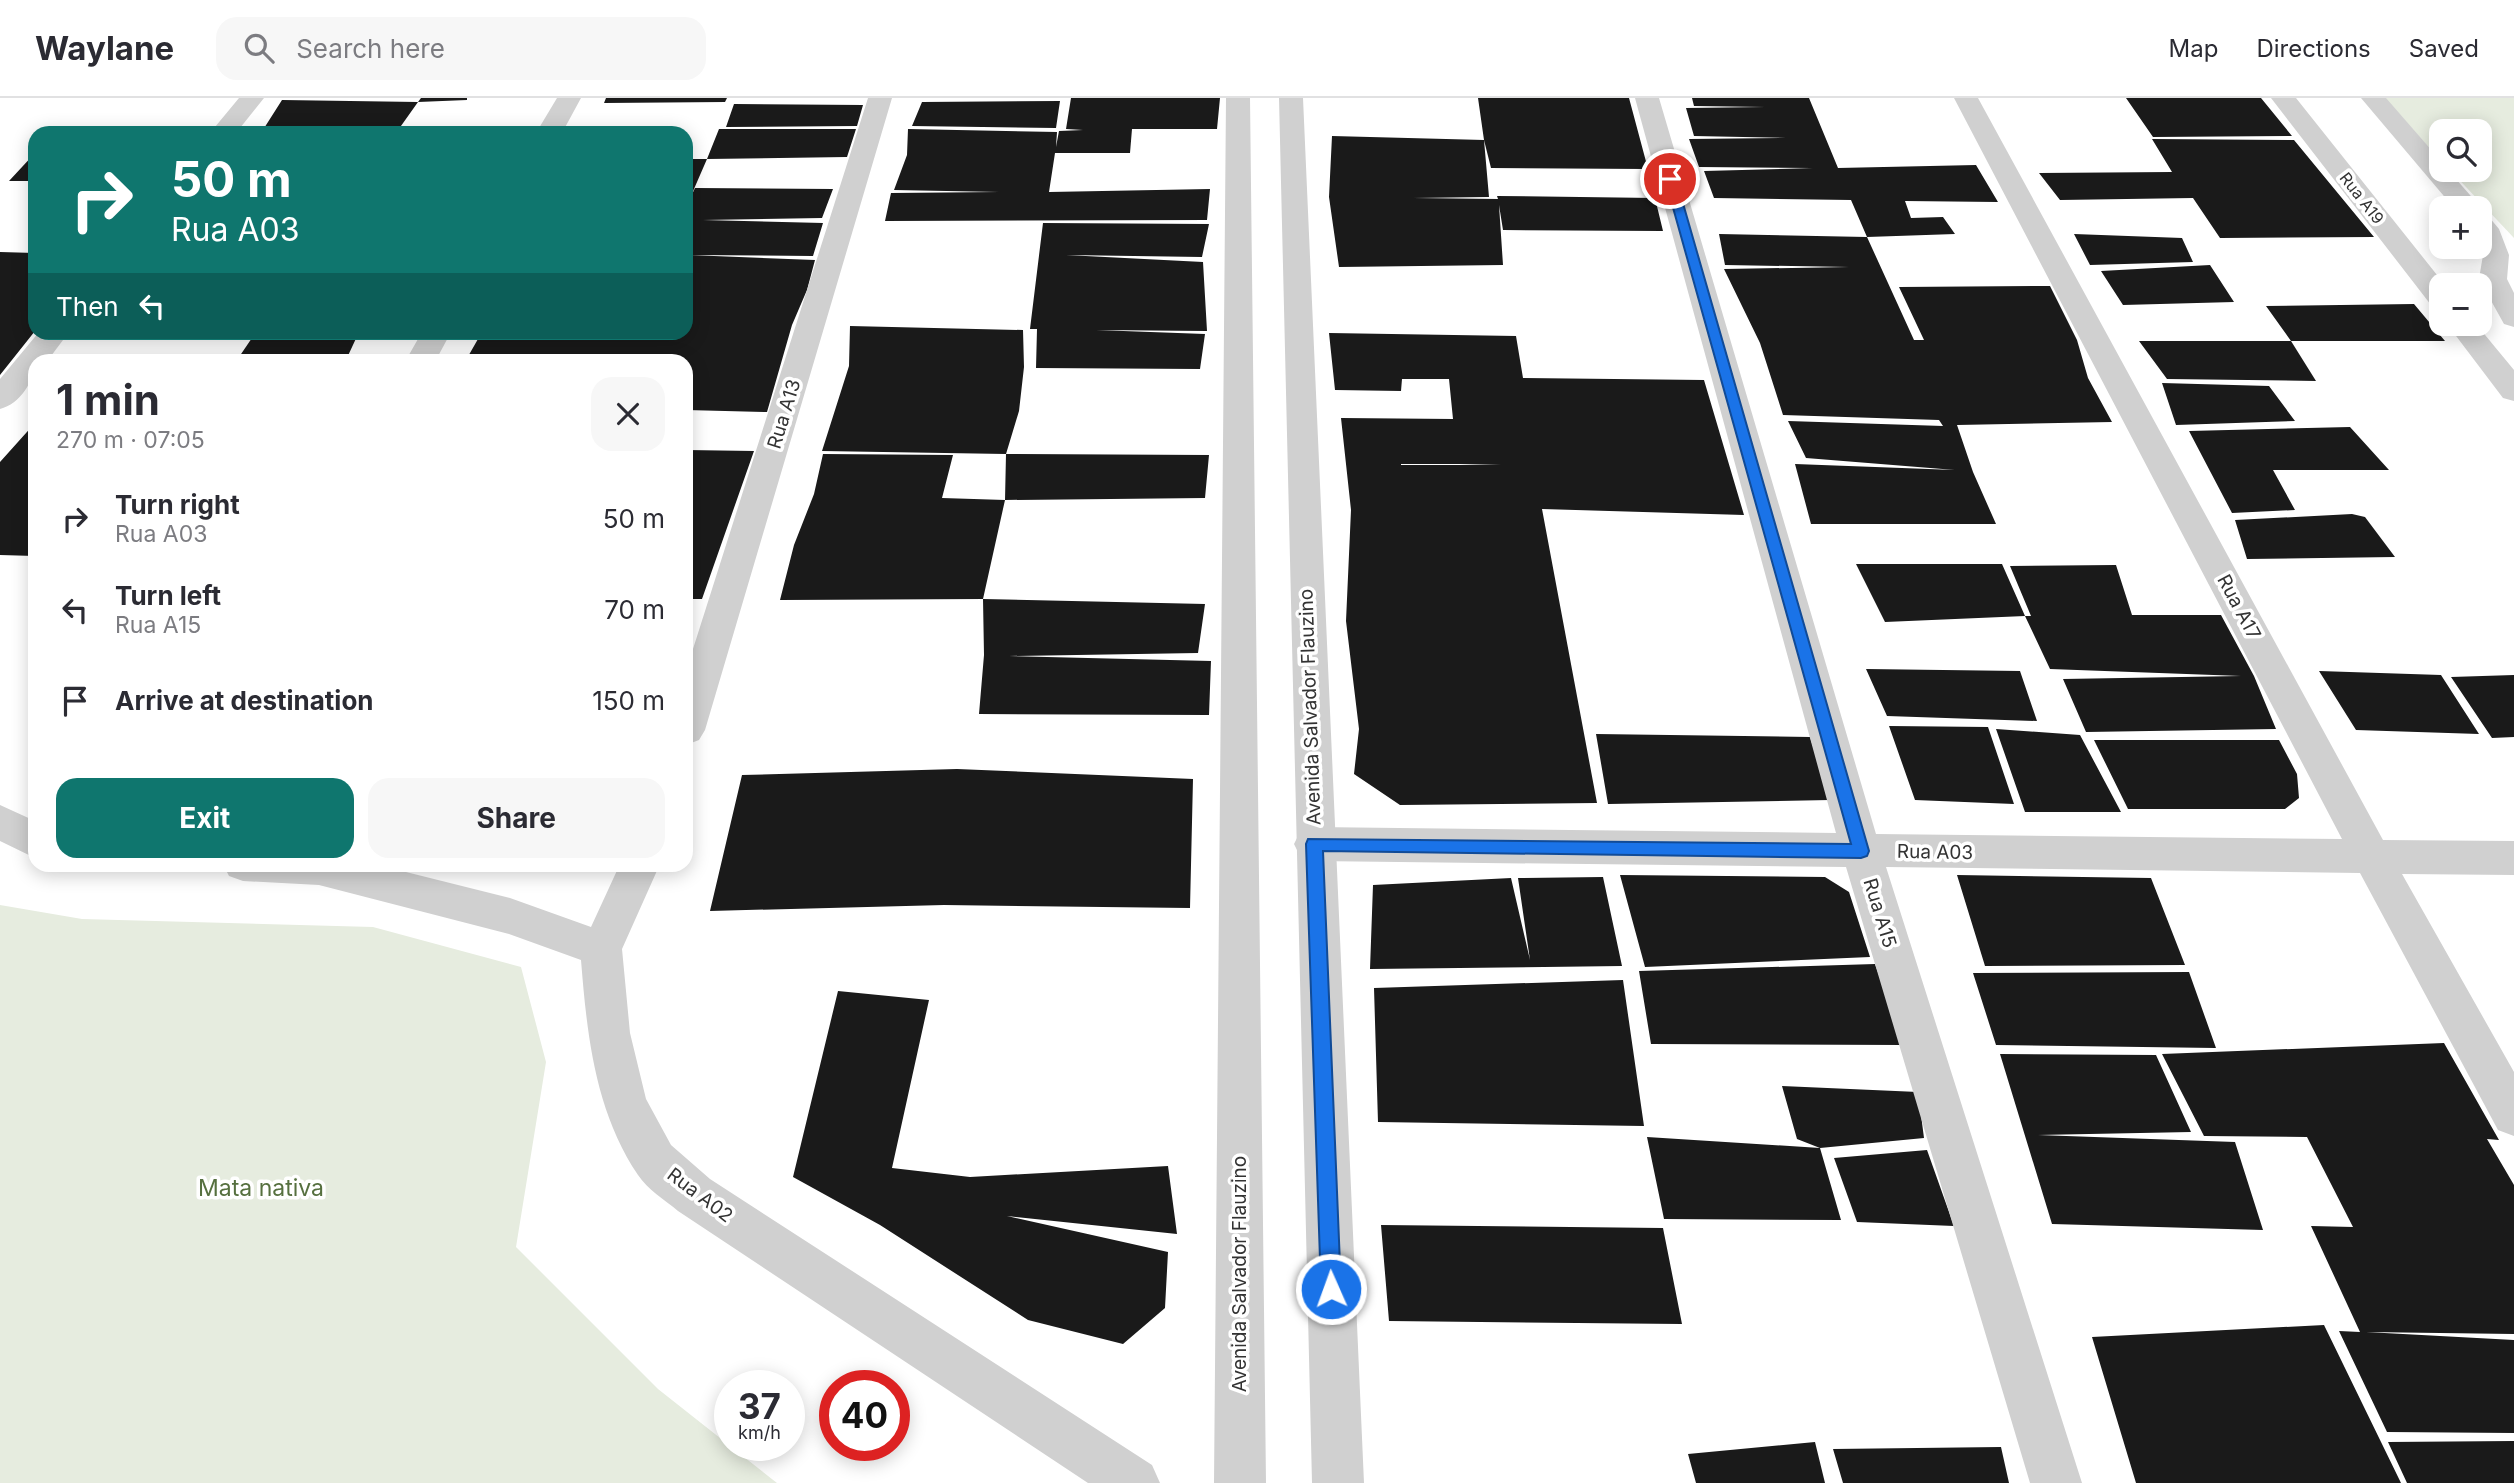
<!DOCTYPE html>
<meta charset="utf-8">
<style>
body{margin:0;font-family:Inter,sans-serif;background:#f7f7f7;color:#2b2b33;height:100vh;display:flex;flex-direction:column;font-size:26px;white-space:nowrap}
*{box-sizing:border-box;margin:0}
p{font-size:23px;color:#7c7c81}
.icon{flex:none;width:38px;height:38px;fill:none;stroke:currentColor;stroke-width:2;stroke-linecap:round;stroke-linejoin:round}
.map{position:relative;flex:1;overflow:hidden}
.sheet{position:absolute;left:28px;top:256px;width:665px;height:518px;display:flex;flex-direction:column;background:#fff;border-radius:21px;box-shadow:0 4px 18px #0003}
.sheet>*{flex:none}
.guide{position:absolute;left:28px;top:28px;width:665px;height:214px;border-radius:21px;box-shadow:0 4px 18px #0003;background:#0f766e;color:#fff;overflow:hidden}
.fabs{position:absolute;left:2429px;top:21px;display:grid;gap:14px}
.fabs a{display:grid;place-items:center;width:63px;height:63px;border-radius:14px;background:#fff;box-shadow:0 4px 18px #0003;font-size:35px}
.speed{position:absolute;left:714px;top:1272px;display:flex;gap:14px;font-size:35px;font-weight:700;text-align:center}
.speed>*{display:grid;place-content:center;width:91px;height:91px;border-radius:50%;background:#fff;box-shadow:0 4px 18px #0003;line-height:1}
.speed small{font-size:18px;font-weight:400}
.speed .limit{border:10px solid #d22;background:#fff;color:#111}
.pin{position:absolute;display:grid;place-items:center;width:60px;height:60px;color:#fff;margin:-30px;border:4px solid #fff;border-radius:50%;box-shadow:0 2px 7px #0007}
.me{position:absolute;width:77px;margin:-38px;rotate:358deg;stroke-linejoin:round;filter:drop-shadow(0 0 5px #0008)}
.turn{display:flex;align-items:center;gap:24px;height:147px;padding:0 28px;font-size:32px}
.turn .icon{width:91px;height:91px;stroke-width:2.5}
.turn b{display:block;font-size:49px;line-height:60px}
.then{display:flex;align-items:center;height:66px;padding:0 28px;background:#0003;gap:14px;font-size:26px}
.round{display:grid;place-items:center;flex:none;width:74px;height:74px;border-radius:21px;background:#f7f7f7}
.headline{display:flex;align-items:center;justify-content:space-between;height:119px;padding:0 28px}
h1{font-size:42px;font-weight:700;line-height:52px}
.action{display:flex;gap:14px;margin-top:auto;padding:14px 28px}
.action a{flex:1;height:80px;border-radius:21px;background:#0f766e;color:#fff;font-size:28px;font-weight:700;line-height:80px;text-align:center}
.action a+a{background:#f7f7f7;color:#2b2b33}
ul{padding:0;list-style:none}
li{display:flex;align-items:center;gap:21px;height:91px;padding:0 28px}
li div{flex:1}
li b{display:block;font-size:26px}
li em{font-style:normal}
header{display:flex;align-items:center;gap:42px;box-sizing:border-box;height:98px;padding:0 35px;background:#fff;border-bottom:2px solid #e1e1e2}
header strong{font-size:33px}
nav{display:flex;gap:38px;margin-inline-start:auto;font-size:24px}
.search{width:490px;height:63px;background:#f7f7f7;display:flex;align-items:center;gap:18px;box-sizing:border-box;padding:0 24px;border-radius:21px;color:#7c7c81;font-size:26px}
.map>svg:first-child{display:block}
</style>
<header>
<strong>Waylane</strong>
<div class="search"><svg class="icon" aria-label="search" viewBox="0 0 24 24"><circle cx="10" cy="10" r="6"/><path d="M15 15l6 6"/></svg>Search here</div>
<nav><a>Map</a><a>Directions</a><a>Saved</a></nav>
</header>
<div class="map">
<svg width="2514" height="1385" viewBox="0 0 2514 1385">
<rect width="100%" height="100%" fill="#fff"/>
<path fill="#e6ecdf" d="M2385,0h129v140l-64,-68h30v-39h-39v30z
M0,807l82,14 291,8 148,40 25,95 -30,185 142,142 119,94h-777z"/>
<path fill="#1a1a1a" fill-rule="evenodd" d="M421,0h46v2l-49,2z
M606,0h121l-2,4 -121,1z
M1071,0h149l-3,31h-85l-2,24h-75l-6,39 161,-3 -3,31 -322,1 6,-28 108,-1 -105,-2 13,-35 1,-26 149,3 -1,15 3,-16 24,-1 -17,-1z
M1478,0h151l19,71 -157,-1 -7,-28 5,57 -76,1 85,1 -1,-3 158,2 8,33 -160,-1 -4,-25 4,60 -164,2 -10,-70 3,-61 152,4z
M1692,0h117l29,70 138,-3 22,37 -93,-1 6,17 32,-1 12,17 -88,3 -16,-37 -137,-2 -10,-27 109,-3 -114,-1 -10,-28 97,-1 -92,-2 -8,-28 79,-1 -71,-1z
M2126,0h135l31,38 -139,1z
M282,2l136,2 -22,31h-135z
M1060,3l-4,27 -144,-2 10,-24z
M734,6l129,1 -6,21 -131,1z
M719,31h137l-9,28 -140,2z
M2152,41l142,1 80,97 -154,1 -27,-40 -133,2 -21,-27 133,-1z
M35,55v28h-26z
M686,61h21l-20,46 8,-17 138,1 -11,29 -119,2 120,3 -10,33 -124,-1 126,5 -8,30 -15,35 -25,87 -81,-2v-50h-220l16,-28h204z
M1043,125l166,1 -7,33 -136,-2 137,7 4,69 -111,-1 109,4 -5,35 -164,-1 1,-39h-7z
M1719,136l148,3 47,103h10l-25,-53 151,-1 27,54 11,38 24,44 -155,3 16,47 23,52h-185l-16,-60 160,6 -149,-12 -18,-37 155,5 -4,-6 -156,-5 -23,-72 -36,-74 125,-2 -124,-2z
M2074,136l108,4 11,24 -103,3z
M0,154l35,1v78l-35,44z
M2210,167l24,37 -111,3 -22,-34z
M2414,206l31,37h-154l-25,-35z
M850,228l173,4 1,37 -5,44 -13,43 -184,-3 27,-85z
M256,234h103l-13,28h-109z
M1329,235l187,3 7,42 181,2 40,135 -202,-6 55,294 -197,2 -46,-31 5,-45 -13,-108 5,-111 -10,-92 112,1 -4,-40h-47l-1,12 -66,-1zM1401,366h58l42,1h-100z
M2139,243h152l25,40 -149,-2z
M2162,285l107,3 26,35 -119,4z
M35,325v133l-35,-1v-93z
M2350,329l39,43h-116l22,40 -63,3 -43,-82z
M686,352l68,1 -52,148h-16z
M823,356l130,1 -11,43 63,2 -22,99 222,5 -7,49 -189,3 202,5 -2,54 -230,-1 5,-59 -1,-56 -203,1 14,-55 20,-51z
M1006,356l203,1 -4,43 -200,2z
M2352,416l13,3 30,40 -148,2 -12,-39z
M1856,466h146l23,52h6l-21,-50 106,-1 16,50h89l33,61 22,53 -190,3 -23,-53 178,-3 -191,-7 -25,-53 -140,6z
M1866,571l154,2 17,50 -150,-5z
M2319,573l122,4 38,59 -123,-4z
M2514,577v62l-22,1 -41,-61z
M1889,628l99,1 26,77 -99,-4z
M1996,631l84,6 41,77h-96z
M1596,636l214,3 20,63 -222,4z
M2094,642h185l18,34 2,24 -14,11h-157z
M957,671l236,10 -3,129 -246,-3 -234,6 32,-136z
M1620,777l205,2 24,15 21,65 -225,10z
M1957,777l194,3 34,87 -200,1z
M1603,779l19,89 -252,3 3,-84 138,-7 19,82 -12,-82z
M1875,866l29,81 -253,-1 -12,-73z
M2189,874l27,76 -220,-3 -23,-72z
M1623,882l21,146 -266,-4 -4,-134z
M838,893l91,9 -37,168 78,9 198,-11 9,68 -170,-18 161,36 -3,56 -42,36 -95,-24 -148,-95 -87,-48z
M2444,945l55,97 -12,-1 27,46v149l-148,-2 148,8v93l-127,-1 -48,-101 21,1 -49,-106 42,1 -46,-90 -103,-1 -42,-82z
M2000,956l156,1 35,77 -153,3 197,7 28,88 -211,-6z
M1782,988l136,6 6,46 -104,10 -23,-9z
M1647,1039l173,11 21,72 -177,-1z
M1927,1052l27,76 -97,-4 -23,-64z
M1381,1127l282,3 19,96 -293,-3z
M2324,1227l77,158h-265l-44,-146z
M2514,1343v42h-107l-19,-41z
M1815,1344l10,41h-129l-8,-29z
M2001,1349l8,36h-166l-10,-34z"/>
<g fill="none" stroke-linecap="round" stroke-linejoin="round">
<path fill="#d0d0d0" fill-rule="evenodd" d="M2361,0h25l55,63v9h7l29,33 4,5 -1,2 -26,-2z
M2480,117l9,2 10,12 10,26 -2,24 7,14v34l-10,-3 -25,-45 4,-24 -3,-10z"/>
<path fill="#d0d0d0" fill-rule="evenodd" d="M239,0h25l-28,35h-26z
M557,0h24l-19,35h-26z
M868,0h24l-187,632 -6,10 -13,5v-74z
M1635,0h24l217,736 466,5 -388,-741h24l405,742 131,1v34l-112,-1 112,198v64l-16,-6 -138,-257 -474,-6 196,616h-52l-184,-616 -532,-6 -14,-5 -6,-12 6,-12 14,-5 522,6z
M2271,0h25l149,187h-4v23l-10,-3z
M2447,226h29l38,46v31l-11,-3z
M39,234h30l-21,28h-13c0,21 -15,44 -35,49v-30z
M422,234h29l-15,28h-30z
M0,707l35,16v37l-35,-17z
M223,766h151l136,34 81,29 29,-63h40l-38,85 8,84 16,66 25,46 39,34 442,286 8,18h-72l-410,-272c-13,-11 -31,-22 -40,-36 -43,-64 -51,-140 -57,-215l-72,-26 -190,-49 -76,-4 -14,-5z"/>
<path fill="#d0d0d0" fill-rule="evenodd" d="M1226,0h24l16,1385h-52z
M1279,0h24l61,1385h-52z"/>
</g>
<path fill="#1a73e8" stroke="#114b97" stroke-width="2" d="M1667,78l9,3 193,672 -2,5 -6,2 -538,-7 18,438 -3,7 -7,3 -7,-3 -3,-7 -15,-445 2,-5 543,5 -186,-665z"/>
<g text-anchor="middle" dominant-baseline="central" stroke-width="7" stroke-linejoin="round" paint-order="stroke">
<g font-size="16" fill="#333" stroke="#fff">
<text transform="translate(2362 100) rotate(52)">Rua A19</text>
</g>
<g font-size="19" fill="#333" stroke="#fff">
<text transform="translate(784 316) rotate(-73)">Rua A13</text>
<text transform="translate(2239 509) rotate(62)">Rua A17</text>
<text transform="translate(1310 609) rotate(-92)">Avenida Salvador Flauzino</text>
<text transform="translate(1935 754) rotate(1)">Rua A03</text>
<text transform="translate(1880 815) rotate(73)">Rua A15</text>
<text transform="translate(700 1097) rotate(37)">Rua A02</text>
<text transform="translate(1239 1176) rotate(-90)">Avenida Salvador Flauzino</text>
</g>
<g font-size="23" fill="#56703f" stroke="#fff">
<text x="261" y="1090">Mata nativa</text>
</g>
</g>
</svg>
<div class="fabs">
<a><svg class="icon" aria-label="search" viewBox="0 0 24 24"><circle cx="10" cy="10" r="6"/><path d="M15 15l6 6"/></svg></a>
<a>+</a>
<a>−</a>
</div>
<div class="speed"><div>37<small>km/h</small></div><div class="limit">40</div></div>
<div class="pin" style="left:1670px;top:81px;background:#d93025"><svg class="icon" aria-label="arrive" viewBox="0 0 24 24"><path d="M6 21V4h12l-3 4 3 4H6"/></svg></div>
<svg class="me" style="left:1331px;top:1191px" viewBox="-20 -20 40 40"><circle r="17" fill="#1a73e8" stroke="#fff" stroke-width="3"/><path d="M0-11L8 9 0 5-8 9z" fill="#fff"/></svg>
<div class="guide">
<div class="turn"><svg class="icon" aria-label="right" viewBox="0 0 24 24"><path d="M7 20v-9h11M14 6l5 5-5 5"/></svg><div><b>50 m</b>Rua A03</div></div>
<div class="then">Then<svg class="icon" aria-label="left" viewBox="0 0 24 24"><path d="M17 20v-9H6M10 6l-5 5 5 5"/></svg></div>
</div>
<section class="sheet">
<div class="headline"><div><h1>1 min</h1><p>270 m · 07:05</p></div><a class="round"><svg class="icon" aria-label="close" viewBox="0 0 24 24"><path d="M6 6l12 12M18 6L6 18"/></svg></a></div>
<ul>
<li><svg class="icon" aria-label="right" viewBox="0 0 24 24"><path d="M7 20v-9h11M14 6l5 5-5 5"/></svg><div><b>Turn right</b><p>Rua A03</p></div><em>50 m</em></li>
<li><svg class="icon" aria-label="left" viewBox="0 0 24 24"><path d="M17 20v-9H6M10 6l-5 5 5 5"/></svg><div><b>Turn left</b><p>Rua A15</p></div><em>70 m</em></li>
<li><svg class="icon" aria-label="arrive" viewBox="0 0 24 24"><path d="M6 21V4h12l-3 4 3 4H6"/></svg><div><b>Arrive at destination</b></div><em>150 m</em></li>
</ul>
<div class="action"><a>Exit</a><a>Share</a></div>
</section>
</div>
